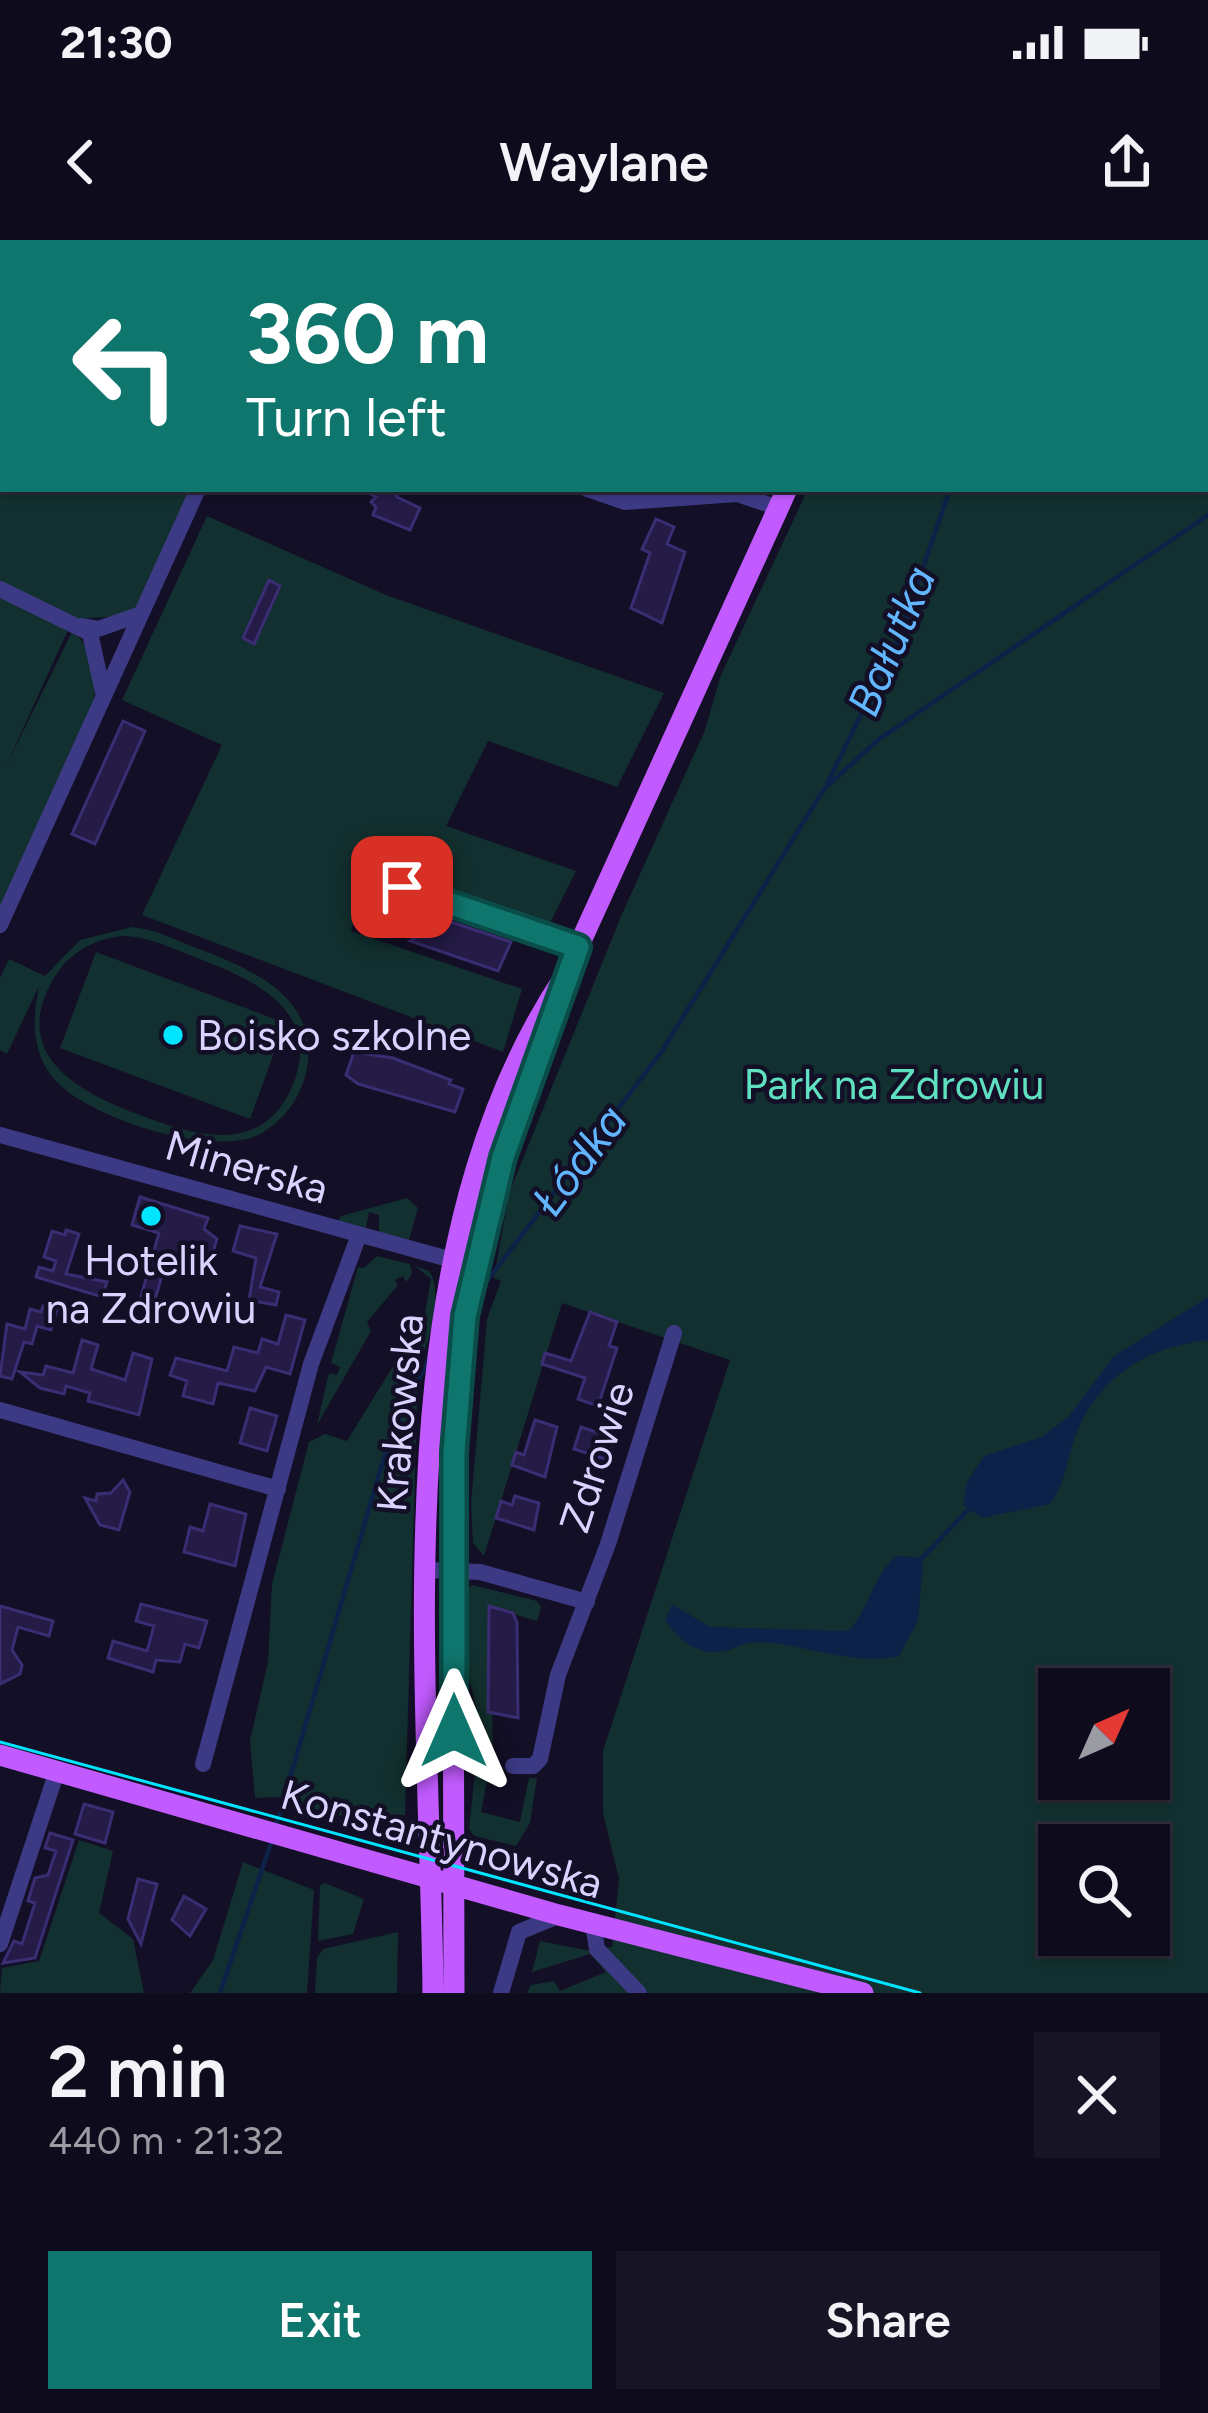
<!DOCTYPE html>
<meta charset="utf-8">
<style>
body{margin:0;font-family:Figtree,sans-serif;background:#171425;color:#f1f3f6;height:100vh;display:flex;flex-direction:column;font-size:45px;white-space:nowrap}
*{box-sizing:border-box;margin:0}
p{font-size:39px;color:#9b9ba3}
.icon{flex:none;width:66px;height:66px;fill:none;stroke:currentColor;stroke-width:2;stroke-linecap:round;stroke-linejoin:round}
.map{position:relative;height:1753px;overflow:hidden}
.panel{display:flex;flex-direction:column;background:#0e0b1c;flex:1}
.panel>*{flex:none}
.top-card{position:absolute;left:0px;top:0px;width:1209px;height:252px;box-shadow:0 3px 9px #0004,0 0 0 3px #2e2b3b;background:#0f766e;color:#fff;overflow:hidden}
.needle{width:78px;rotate:45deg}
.tools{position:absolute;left:1038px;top:1428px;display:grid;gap:24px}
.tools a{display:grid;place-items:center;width:132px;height:132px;border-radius:0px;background:#0e0b1c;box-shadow:0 3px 9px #0004,0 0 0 3px #2e2b3b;font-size:60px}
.pin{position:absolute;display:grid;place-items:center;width:102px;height:102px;color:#fff;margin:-51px;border-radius:24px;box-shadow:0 6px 18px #0006}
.me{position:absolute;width:132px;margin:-66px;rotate:0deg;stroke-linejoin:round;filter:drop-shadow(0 0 9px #0008)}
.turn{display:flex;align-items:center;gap:42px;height:252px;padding:0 48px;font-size:54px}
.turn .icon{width:156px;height:156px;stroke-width:2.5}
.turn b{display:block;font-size:84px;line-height:102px}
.round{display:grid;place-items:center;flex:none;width:126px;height:126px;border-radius:0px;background:#171425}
.head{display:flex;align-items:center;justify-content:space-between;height:204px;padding:0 48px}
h1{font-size:72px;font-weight:600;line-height:90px}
.primary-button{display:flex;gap:24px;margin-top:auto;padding:24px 48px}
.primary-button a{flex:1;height:138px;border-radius:0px;background:#0f766e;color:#fff;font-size:48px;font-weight:600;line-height:138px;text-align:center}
.primary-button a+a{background:#171425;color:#f1f3f6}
.status{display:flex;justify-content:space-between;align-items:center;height:84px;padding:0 60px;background:#0e0b1c;direction:ltr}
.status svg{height:33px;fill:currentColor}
header{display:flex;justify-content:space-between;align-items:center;height:156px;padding:0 48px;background:#0e0b1c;font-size:54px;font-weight:600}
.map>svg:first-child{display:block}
</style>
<div class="status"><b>21:30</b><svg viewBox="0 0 49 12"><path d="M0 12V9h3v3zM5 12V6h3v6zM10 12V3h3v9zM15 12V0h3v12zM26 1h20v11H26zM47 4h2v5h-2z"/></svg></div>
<header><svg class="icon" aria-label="back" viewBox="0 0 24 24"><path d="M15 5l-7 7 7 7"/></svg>Waylane<svg class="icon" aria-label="share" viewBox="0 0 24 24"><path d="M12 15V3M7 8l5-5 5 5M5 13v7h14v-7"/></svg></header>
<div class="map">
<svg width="1208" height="1753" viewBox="0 0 1208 1753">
<rect width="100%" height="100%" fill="#130f26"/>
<path fill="#12302f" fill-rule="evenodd" d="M940,0h268v1753h-681l4,-8 23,-4 6,10 46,-19 -16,-18 -58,18 8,-31 46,9 26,-3 7,-68 -16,-66v-62l127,-391 -168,-57 -78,253 -11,-13 -2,-40 16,-184 14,-38 -7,-3 15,-85 113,-279 83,-184 16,-55 87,-186h398v-246zM1059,1449h90v90h-90zM1059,1605h90v90h-90z
M0,132l3,117h187l-56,126 -55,4 -79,-36z
M207,276l179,79 278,98 -47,94 -129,-46 -42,85 130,45 -29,58 -177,-58 -19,60 171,58 -19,63 -361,-137 80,-170 -100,-45z
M0,356l69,32 -63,138 67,-136c21,22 25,47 20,77l-93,202z
M132,687c24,2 47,15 70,23 57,22 122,52 103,127 -7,24 -23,45 -45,57 -46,25 -180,-17 -210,-60 -19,-28 -17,-57 -11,-88l-32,68 -7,-4v-72l9,-19 36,17 35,-36zM122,696c25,0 47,11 70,20 58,22 135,53 99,133 -31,68 -98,46 -151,26 -60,-22 -132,-60 -86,-137 15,-25 40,-39 68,-42z
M96,712l189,71 -35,96 -190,-71z
M407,958l11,10 -9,32 -30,-8v-17l-10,-3 -3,16 -29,-4 4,-8z
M377,1016l33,8 2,10 -6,8 -3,-6 -8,4 3,5 -31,37 4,9 -54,94 12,-52 8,2 3,-8 -9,-4 27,-96 6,1z
M415,1026l14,5c15,20 1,72 -11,93l-13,451 -68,1 -60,-19 -22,1 -5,-58 18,-78 4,-78 37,-142 16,-8 22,7 78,-127 6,-35z
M472,1345l65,16 4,6 -4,14 -48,-14c0,22 6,142 3,149l-15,-11 4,-20 -13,-50v-86z
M484,1519l17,8v5l-12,-2 -8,42 39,10 9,-44h8l-7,45 -14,23 -42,-10 -5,-7 7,-66z
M79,1600l34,11 -14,62 34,26 11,54h-144l2,-25 37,-7z
M243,1622l71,28 -7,103h-117l23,-33z
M325,1643l39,16 -11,35 -35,7 2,-56z
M398,1692l-1,61h-82l2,-35 6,-9z"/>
<path fill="#0c2248" d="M1208,1057v43c-60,7 -108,35 -132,94 -10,26 -9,47 -26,70l-68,14 -19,-13 4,-23 17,-26 58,-19 27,-21 45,-60z
M896,1316l21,1 6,7 -5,57 -19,35c-45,11 -96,-13 -142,-14 -16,0 -28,12 -46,10 -22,-2 -32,-15 -46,-31l7,-17 38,23 138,4c22,-22 23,-53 48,-75z"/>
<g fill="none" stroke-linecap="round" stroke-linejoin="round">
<path stroke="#0c2248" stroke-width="4.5" d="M1085,3l2,-3
M827,544l72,-147 51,-148
M480,1050l182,-239 162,-262 54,-49 330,-225
M920,1320l48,-50
M275,1589l113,-385 42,-88
M220,1753l52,-153"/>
</g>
<path fill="#241b47" stroke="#3b2d73" stroke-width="3" d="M361,249h34l2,8 23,11 -10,22 -37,-15 3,-8 -5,-5 5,-5z
M656,279l18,8 -7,17 18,8 -23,71 -31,-15 19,-55 -8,-4z
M269,340l11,6 -26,58 -11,-6z
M123,481l22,10 -50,113 -23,-10z
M418,671l93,31 -13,29 -88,-30 14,-8z
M354,812l39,6 58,22 -2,4 14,5 -8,23 -97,-28 -12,-9z
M140,957l68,21 -4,11 13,10 -5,16 -8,-2 -11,10 -25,-8 -16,55 -14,-3 21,-74 -27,-8z
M240,986l37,8 -17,53 19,5 -3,13 -27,-5 7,-42 -23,-7z
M66,990l13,4 -13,40 41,8 -5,15 -66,-20 3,-10 14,4 3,-10 -12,-4 8,-26 13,4z
M43,1066l14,4 -6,20 -14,-4 -5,18 -8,-2 -12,37 -12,-3 7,-52 18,5 5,-20 11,3z
M590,1072l27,10 -8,24 8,2 -19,58 -20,-7 7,-21 -43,-14 3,-11 26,8z
M286,1075l19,5 -15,54 -24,-7 -11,24 -37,-8 -5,21 -30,-8 4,-15 -17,-6 6,-17 51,13 7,-24 24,6 4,-14 16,5z
M82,1100l16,5 -7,24 34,11 8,-27 19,6 -13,56 -51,-14 2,-8 -24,-7 -2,8 -24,-6 -20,-16 23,3 3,-9 27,7z
M250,1168l27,8 -10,35 -27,-8z
M535,1180l22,7 -12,50 -33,-12 4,-13 8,3z
M581,1187l34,11 -7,22 -34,-11z
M123,1240l7,12 -11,38 -19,-5 -15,-27 11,3 1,-7 14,-1z
M515,1256l24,7 -5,27 -38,-12 5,-17 11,4z
M210,1264l36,10 -11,52 -51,-14 6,-25 13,4z
M141,1364l66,17 -8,27 -14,-4 -5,18 -24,-2 -3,12 -45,-14 5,-17 34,10 7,-25 -18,-5z
M0,1366l53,15 -4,15 -31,-9 -6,23 10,15 -2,9 -20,10z
M489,1366l24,7 4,10 1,95 -30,-6z
M84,1564l29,8 -8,31 -30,-9z
M50,1593l23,7 -38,118 -32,5 11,-22 8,3 13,-41 -7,-2 7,-23 13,-3 8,-24 -11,-3z
M138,1639l19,5 -16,60 -13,-25z
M184,1656l22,13 -16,27 -18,-16z"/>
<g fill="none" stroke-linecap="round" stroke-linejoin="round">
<path stroke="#3d3a85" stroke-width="16" d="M770,0l5,3
M43,3l2,-3
M313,3l2,-3
M0,99l3,-6
M0,123l3,1
M587,249l38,13 112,-8 42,14
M0,349l90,44 13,59
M81,386l17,3 43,-15
M382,640l196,67
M402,647l-10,33 20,9
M0,685l198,-436
M0,895l463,128
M0,1170l278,79
M427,1330l53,2 107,30
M203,1524l108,-400 48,-129
M513,1526h20l7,-7 18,-84 50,-131 66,-211
M593,1684l4,25 42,44
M0,1704l57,-173
M501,1753l18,-61 39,-16"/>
<path stroke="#c25bff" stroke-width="21" d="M916,3l1,-3
M0,1515l559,160 304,78
M433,1753c-3,-317 -54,-739 132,-1017l222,-487
M454,1753l-1,-501 11,-163 25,-121 72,-213"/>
<path stroke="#00e5ff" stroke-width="3" d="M0,1502l920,251"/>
</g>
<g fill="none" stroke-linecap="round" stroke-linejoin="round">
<defs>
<path id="route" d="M402,647l176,60 -75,210 -38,159 -11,136v279"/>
</defs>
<use href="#route" stroke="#0a4d48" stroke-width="30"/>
<use href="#route" stroke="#0f766e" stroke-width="21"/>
</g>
<g fill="#00e5ff" stroke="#130f26" stroke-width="4.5">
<circle cx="173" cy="795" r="12"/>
<circle cx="151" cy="976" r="12"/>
</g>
<g text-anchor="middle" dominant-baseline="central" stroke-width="9" stroke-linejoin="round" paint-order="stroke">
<g font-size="42" fill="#d9d4ff" stroke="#130f26" text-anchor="start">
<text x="197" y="795">Boisko szkolne</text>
<text x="151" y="1020" text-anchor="middle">Hotelik<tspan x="151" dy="48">na Zdrowiu</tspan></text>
</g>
<g font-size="42" fill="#5fe0c0" stroke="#130f26">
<text x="894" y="844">Park na Zdrowiu</text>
</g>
<g font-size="42" fill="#d9d4ff" stroke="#130f26">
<text transform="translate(247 927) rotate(16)">Minerska</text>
<text transform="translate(400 1173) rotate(-85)">Krakowska</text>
<text transform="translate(597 1217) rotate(-72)">Zdrowie</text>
<text transform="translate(442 1599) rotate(16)">Konstantynowska</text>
</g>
<g font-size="45" font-style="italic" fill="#62b6ff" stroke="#130f26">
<text transform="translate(891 401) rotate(-67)">Bałutka</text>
<text transform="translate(579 920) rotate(-53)">Łódka</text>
</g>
</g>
</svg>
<div class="tools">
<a><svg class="needle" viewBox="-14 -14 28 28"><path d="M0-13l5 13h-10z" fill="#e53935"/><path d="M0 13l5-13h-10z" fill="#9b9ba3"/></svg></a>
<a><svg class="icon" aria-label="search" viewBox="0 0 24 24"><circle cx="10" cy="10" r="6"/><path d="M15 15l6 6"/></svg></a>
</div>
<div class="pin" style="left:402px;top:647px;background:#d93025"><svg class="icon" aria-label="arrive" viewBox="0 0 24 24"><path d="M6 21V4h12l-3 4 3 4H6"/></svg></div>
<svg class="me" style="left:454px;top:1491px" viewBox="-20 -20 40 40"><path d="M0-17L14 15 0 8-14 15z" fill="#0f766e" stroke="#fff" stroke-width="4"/></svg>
<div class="top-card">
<div class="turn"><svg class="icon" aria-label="left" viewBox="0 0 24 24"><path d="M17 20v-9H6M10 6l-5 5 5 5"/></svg><div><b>360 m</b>Turn left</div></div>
</div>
</div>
<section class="panel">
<div class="head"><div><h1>2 min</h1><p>440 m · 21:32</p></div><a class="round"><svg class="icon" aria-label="close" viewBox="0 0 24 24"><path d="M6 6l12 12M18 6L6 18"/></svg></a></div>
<div class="primary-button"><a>Exit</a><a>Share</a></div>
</section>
